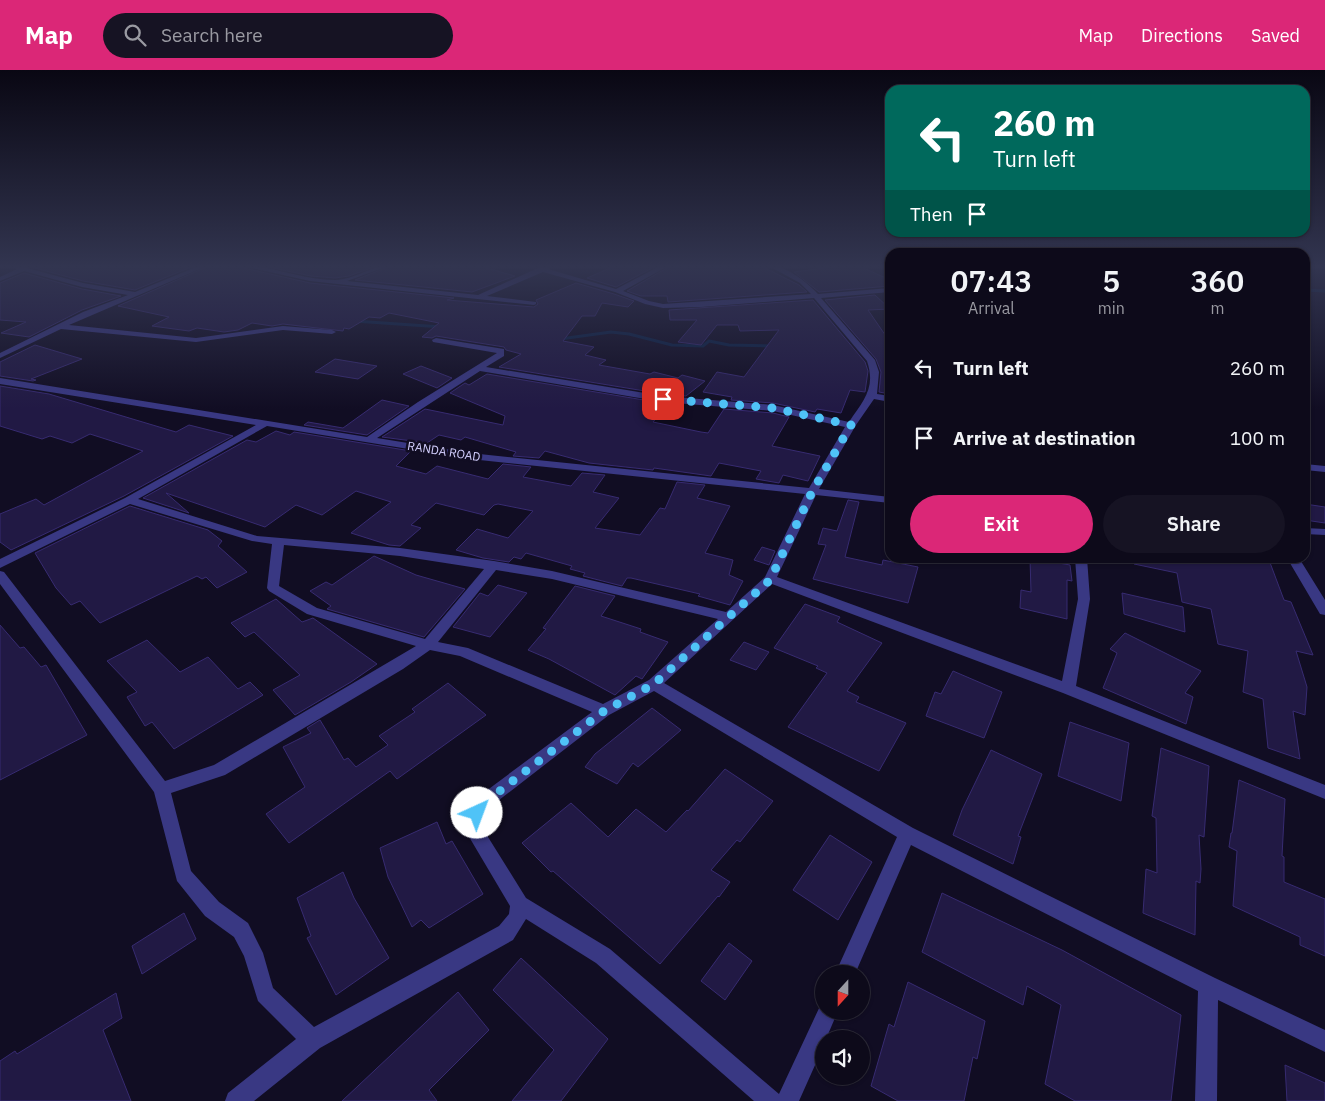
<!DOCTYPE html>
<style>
body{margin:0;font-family:"IBM Plex Sans",sans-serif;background:#161323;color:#f1f3f6;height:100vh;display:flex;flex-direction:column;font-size:19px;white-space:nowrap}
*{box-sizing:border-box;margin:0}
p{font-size:16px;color:#9a9aa2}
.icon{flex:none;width:28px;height:28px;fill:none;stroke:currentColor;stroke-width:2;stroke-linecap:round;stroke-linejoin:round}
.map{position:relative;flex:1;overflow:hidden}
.side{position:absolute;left:885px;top:178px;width:425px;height:315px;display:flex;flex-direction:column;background:#0d0a1a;border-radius:15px;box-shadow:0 1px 4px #0004,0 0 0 1px #2d2b39}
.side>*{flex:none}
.banner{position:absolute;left:885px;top:15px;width:425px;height:152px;border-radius:15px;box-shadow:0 1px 4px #0004,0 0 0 1px #2d2b39;background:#00695c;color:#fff;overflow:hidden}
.needle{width:32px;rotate:201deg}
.buttons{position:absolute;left:815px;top:895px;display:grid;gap:10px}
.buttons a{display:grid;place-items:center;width:55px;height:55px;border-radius:50%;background:#0d0a1a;box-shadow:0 1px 4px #0004,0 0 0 1px #2d2b39;font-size:25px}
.pin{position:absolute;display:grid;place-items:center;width:42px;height:42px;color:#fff;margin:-21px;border-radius:10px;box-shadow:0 2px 8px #0006}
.me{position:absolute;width:55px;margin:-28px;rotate:43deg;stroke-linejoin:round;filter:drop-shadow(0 0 4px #0008)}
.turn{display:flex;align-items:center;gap:18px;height:105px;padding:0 25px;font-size:22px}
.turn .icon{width:65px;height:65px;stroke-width:2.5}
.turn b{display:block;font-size:35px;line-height:42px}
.then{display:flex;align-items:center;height:48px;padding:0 25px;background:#0003;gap:10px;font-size:19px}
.eta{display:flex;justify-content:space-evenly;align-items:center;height:85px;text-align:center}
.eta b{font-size:30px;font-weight:600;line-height:35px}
.action{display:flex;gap:10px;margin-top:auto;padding:10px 25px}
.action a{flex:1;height:58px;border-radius:30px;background:#db2777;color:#fff;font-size:20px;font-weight:600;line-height:58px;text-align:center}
.action a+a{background:#161323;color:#f1f3f6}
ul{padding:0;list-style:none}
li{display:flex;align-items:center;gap:15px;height:70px;padding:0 25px}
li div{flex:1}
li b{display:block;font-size:19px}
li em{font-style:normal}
header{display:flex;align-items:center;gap:30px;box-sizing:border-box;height:70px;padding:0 25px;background:#db2777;color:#fff}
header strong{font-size:24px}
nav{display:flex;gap:28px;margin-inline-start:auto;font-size:18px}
.search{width:350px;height:45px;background:#161323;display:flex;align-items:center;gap:12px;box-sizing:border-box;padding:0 18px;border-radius:28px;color:#9a9aa2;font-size:19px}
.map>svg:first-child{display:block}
</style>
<header>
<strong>Map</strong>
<div class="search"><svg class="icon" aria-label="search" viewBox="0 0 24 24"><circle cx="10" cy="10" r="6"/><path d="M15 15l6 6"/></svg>Search here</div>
<nav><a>Map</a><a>Directions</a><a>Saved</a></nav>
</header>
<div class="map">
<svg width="1325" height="1031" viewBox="0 0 1325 1031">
<rect width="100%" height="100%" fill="#110d23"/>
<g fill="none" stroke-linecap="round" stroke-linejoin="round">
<path stroke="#0b2145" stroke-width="3" d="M1305,220l20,1
M354,251l88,6
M560,269l51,-7 18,2 43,11 31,1 6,-5 20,4 45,1"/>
</g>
<path fill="#211944" stroke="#372b71" d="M47,195h149l-61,25 -52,-9 -48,-13z
M211,195h26l2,2 71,16 144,15 -7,2 87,7 4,-3 -2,-4 40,-17 38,11 20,7 -6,6 -26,-4 -7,13h-13l-19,25 31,6 -9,8 21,5 -7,5 51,9 4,-2 24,6 4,-3 23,6 -19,15 -23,-2 -164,-27 22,-13 -15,-4 -2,-3 -68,-11 -4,2 -10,-1 17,-14 -50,-10 -9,5 -11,-1 -20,12 -5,-1 -1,3 -60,-7 -11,2 -20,-3 -14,7 -14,2 -27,-4 -8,3 -37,-5 17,-9 -51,-11z
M259,195h120l-30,11 -14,2 -24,-2z
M393,195h83l39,11 -43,16 -117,-12z
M617,195l3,1 38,-1 -42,22 -29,-9z
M672,195h87l40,20 8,7 -139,10 -1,-6h-26l-14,-5z
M847,195h10l33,15v6l-71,6 -25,-20z
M24,203l58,16 39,7 -39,14 -53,27 -28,-4 25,-11 -26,-2v-37z
M875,225l15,14 -22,1 22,32v52l-11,-2 2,-20 -5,-13 -51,-59z
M813,230l52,62 3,9 -3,21 -15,-2 -9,23 -24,-4 -2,3 -42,-9 -42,-3 1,-3 -29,-5 14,-20 27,5 35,-47 -39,1 -2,-6h-21l-16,20 -23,-3 19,-22h-27l-1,-10z
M35,275l47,14 -51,20 5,1 -3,1 -33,-5v-14z
M335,289l42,7 -19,13 -43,-7z
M421,296l31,12 -15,10 -34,-14z
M487,304l181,30 -15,18 48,10 7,1 16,-24 49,4 16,4 -17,29 48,10 -12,25 -25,-6 -4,8 -23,-4 5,-8 -42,-8 -8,13 -57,-8 -1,2 -64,-7 -44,-12 -6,7 -26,-2 3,-4 -51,-15 -4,3 -22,-5 -12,8 -45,-6 43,-28 78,16 2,-9 -55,-23 15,-10 4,2z
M0,316l49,8 127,38 13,-7 44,11 -109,60 -113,54 -11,-8v-28l36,-15 8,6 99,-54 -53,-17 -18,9 -22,-7 -8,3 -42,-13z
M382,330l27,6 -42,29 -63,-10 4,-3 35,6z
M276,361l14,4 4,-3 117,19 -15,15 30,8 11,-8 51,13 15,-15 28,3 -8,10 48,9 11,-13 23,2 -12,17 26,6 -24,30 45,7 20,-27 5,1 12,-27 28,3 -8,13 33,8 -25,47 28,7 -4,15 14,6 -13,24 -32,-9 2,-2 -69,-16h-4l-5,8 -39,-10 2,-3 -15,-4 2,-3 -46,-13 -5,6 -7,-2 -5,5 -26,-4 -27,-8 21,-21 31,9 25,-27 -35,-7 -4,1 -10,10 -48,-12 -25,22 10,3 -21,18 -11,-1 -38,-12 40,-31 -35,-11 -34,24 -26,-10 -31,22 -99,-34 23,20 -46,-15 104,-58 9,2z
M848,430l11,2 -14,55 37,8 1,-5 35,7 -10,36 -95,-24 13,-34 -8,-1 5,-16 14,3z
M1305,434l20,3v16l-20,-3z
M130,436l78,24 14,11 -4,5 29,26 -30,16 -11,-11 -4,2 -5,-3 -97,47 -20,-22 -9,4 -15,-17 -21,-35z
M762,477l13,4 -6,14 -15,-5z
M374,486l42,19 49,14 -41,48 -97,-28 4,-3 -21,-15 16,-9 6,3z
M1030,488l40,7 2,16 -5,-1v39l-47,-11 1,-18 10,2z
M1135,488h121l13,2 15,40 7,2 22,53 -17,-4 11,36 -2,28 -12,-4 7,48 -32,-11 -5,-49 -20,-7 5,-41 -30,-7 -7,-35 -29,-7 -5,-29 -43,-9z
M498,515l29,8 -37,44 -37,-10 27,-34 8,3z
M575,516l40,10 -14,20 40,13 -1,3 28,10 -26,37 -6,-3 -21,19 -66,-36 -21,-9 18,-21 -3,-1z
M1122,523l61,14 2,25 -61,-18z
M276,529l26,23 11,-4 64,46 -26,18 -56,33 -22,-25 27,-15 -46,-43 -9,5 -14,-14z
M805,534l35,13 -3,5 45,21 -35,48 12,6 -3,5 50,21 -27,48 -91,-44 39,-54 -11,-5 2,-2 -44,-18z
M0,555l20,23 4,-1 17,20 5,-2 41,70 -87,45z
M1125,563l76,38 -16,22 8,4 -7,27 -83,-36 14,-35 -7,-4z
M147,570l33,32 28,-15 30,32 12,-7 13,13 -89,54 -22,-27 -7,4 -18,-29 10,-5 -30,-31z
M744,572l25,10 -13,18 -26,-10z
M953,601l49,21 -18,46 -58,-22 9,-24 6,2z
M448,613l38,32 -89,64 -7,-8 -101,72 -23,-29 39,-27 -22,-40 28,-14 -4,-5 13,-8 24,40 4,-2 8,9 32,-22 -9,-9 36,-24 -3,-3z
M652,638l29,22 -43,37 -5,-4 -16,21 -32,-17 10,-13z
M1070,652l59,21 -8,58 -63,-25z
M1161,678l48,18 -5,71 -5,-2 2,34 -1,14 -4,-2 -1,54 -52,-22 3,-44 11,4 -1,-55 -4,-2z
M991,680l51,24 -24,62 3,1 -8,27 -60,-29 9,-25z
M725,699l48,32 -33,41 -3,-2 -26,30 19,12 -11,15 -1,-1 -58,68 -107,-93 -2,1 -29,-29 49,-40 37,34 28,-28 30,23 21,-22 1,1z
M1239,710l46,19 -3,57 2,1v25l41,17v57l-25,-11v-8l-67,-31 4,-55 -8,-4 2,-14h1z
M437,752l9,22 6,-3 31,53 -54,34 -8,-8 -9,7 -24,-50 -8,-29z
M830,765l42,27 -34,58 -45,-30z
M343,802l11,26 35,60 -53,37 -29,-57 4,-2 -14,-38z
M942,823l120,57 119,65 -10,86h-96l-30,-17 16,-79 -34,-19 -4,19 -101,-53z
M184,843l12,26 -54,35 -10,-28z
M729,873l23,18 -27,39 -24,-19z
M521,888l87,81 -47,62h-49l42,-51 -61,-60z
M908,912l77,39 -8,38 -4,-2 -9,44h-66l-27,-15 18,-62 5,3z
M458,922l31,38 -60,60 8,11h-95z
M116,923l6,25 -19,12 28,71h-131v-40l15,-10 2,3z
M1285,995l40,18v18h-38z"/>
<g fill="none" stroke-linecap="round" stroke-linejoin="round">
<path fill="#393883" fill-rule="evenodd" d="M6,195h10l67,18 52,9 66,-27h8l-140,60 127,13 87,-12 49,4 4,2 -4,2 -49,-4 -87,12 -135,-13 -61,29v-5l83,-41 45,-17 -46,-8 -58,-16 -24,10v-4l17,-8z
M239,195c32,0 63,15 96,15 19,0 37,-15 56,-15l-44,16 131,14 60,-27 10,-3 3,2 -3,2 68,20 46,-24h8l-47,26 26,10 14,3 148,-10 -11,-11 -33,-18c18,0 39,16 51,29l72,-6v4l-69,6 54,62 4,12 -2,22 13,2v6l-16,-3 -18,26 -37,64 71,8v6l-74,-8 -39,82 285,104 16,-82 -3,-41h12l3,41 -14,87 249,99v14l-262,-106 -291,-109 -108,99 249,145 302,150 110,52v22l-107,-52 -1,101h-22l3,-110 -287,-146 -56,129h-20l62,-137 -243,-146 -45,24 -115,89 -9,12 -2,13 43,69 84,51 169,145 42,-90 3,-2v9h14l-12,28h-2v6l-25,56h-45l-158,-138 -70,-44 -13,21 -193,108 -66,53h-29l3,-8 68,-54 -38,-38 -14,-45 -10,-19 -29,-21 -28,-35 -23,-89 -154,-208v-13l4,1 161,209 49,-16 202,-119 -109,-32 -38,-23 -2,-3 5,-44 -20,-3 -122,-37 -130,64v-9l125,-61 131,-73 -256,-41v-6l367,59 51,-35 79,-49 -64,-11 -1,-2 4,-2 68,11v7l-18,11 177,29 110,9 76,17c15,-22 27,-34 18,-61l-53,-63 -113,9 -38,1 -18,-4 -30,-12 -72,-20 -56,24 49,6v2l-2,1 -224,-24zM480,301l183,31 110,9 72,16 -36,61 -339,-35 -93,-15zM267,356l203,33 335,35 -40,83 -39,35 -174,-41 -58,-10 -94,-13 -143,-12 -119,-37zM284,475l116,11 84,13 -59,70 -108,-31 -38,-22zM496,500l56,9 166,40 -69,61 -46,24 -135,-56 -30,-6zM430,580l30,6 132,56 -110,82 -13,19 -4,17 45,76 -1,8 -10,12 -185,101 -41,-39 -10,-35 -15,-30 -29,-21 -28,-31 -20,-78 54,-18 178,-106z
M1305,394l20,2v6l-20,-2z
M1305,458l20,1v6l-20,-1z
M1287,488h12l26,42v15l-5,-1z"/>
</g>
<linearGradient id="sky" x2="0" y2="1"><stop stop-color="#090713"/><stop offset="0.58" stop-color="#323550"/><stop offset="1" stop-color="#323550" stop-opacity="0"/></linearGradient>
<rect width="1325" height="339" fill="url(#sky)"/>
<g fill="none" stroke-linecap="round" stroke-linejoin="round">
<path stroke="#4fc3f7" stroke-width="9" stroke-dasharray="0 16.2" d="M477,743l11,-13 116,-89 50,-27 116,-104 42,-88 39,-67 -78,-17 -110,-9"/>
</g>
<g text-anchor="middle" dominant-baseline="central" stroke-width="5" stroke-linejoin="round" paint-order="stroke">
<g font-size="12" fill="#d4d0ff" stroke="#110d23">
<text transform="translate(444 381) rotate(9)">RANDA ROAD</text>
</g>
</g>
</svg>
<div class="buttons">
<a><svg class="needle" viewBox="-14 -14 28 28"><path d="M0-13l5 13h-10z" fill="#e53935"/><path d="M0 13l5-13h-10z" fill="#9a9aa2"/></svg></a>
<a><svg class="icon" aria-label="sound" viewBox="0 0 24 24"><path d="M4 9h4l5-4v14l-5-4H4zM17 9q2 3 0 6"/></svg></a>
</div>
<div class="pin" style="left:663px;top:329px;background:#d93025"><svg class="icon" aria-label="arrive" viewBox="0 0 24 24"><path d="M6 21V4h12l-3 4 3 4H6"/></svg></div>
<svg class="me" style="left:477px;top:743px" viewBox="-20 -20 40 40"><circle r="19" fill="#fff"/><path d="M0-13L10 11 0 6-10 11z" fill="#4fc3f7"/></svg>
<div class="banner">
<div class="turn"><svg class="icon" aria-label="left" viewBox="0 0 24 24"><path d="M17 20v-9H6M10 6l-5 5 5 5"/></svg><div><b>260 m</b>Turn left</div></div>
<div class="then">Then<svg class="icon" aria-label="arrive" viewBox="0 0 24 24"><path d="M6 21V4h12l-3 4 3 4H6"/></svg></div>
</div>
<section class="side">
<div class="eta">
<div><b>07:43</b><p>Arrival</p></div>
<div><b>5</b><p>min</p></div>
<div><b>360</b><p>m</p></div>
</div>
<ul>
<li><svg class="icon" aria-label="left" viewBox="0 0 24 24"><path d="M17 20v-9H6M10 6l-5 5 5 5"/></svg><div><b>Turn left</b></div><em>260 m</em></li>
<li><svg class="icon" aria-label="arrive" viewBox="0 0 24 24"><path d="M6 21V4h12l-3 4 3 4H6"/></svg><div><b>Arrive at destination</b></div><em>100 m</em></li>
</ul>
<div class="action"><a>Exit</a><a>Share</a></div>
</section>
</div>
